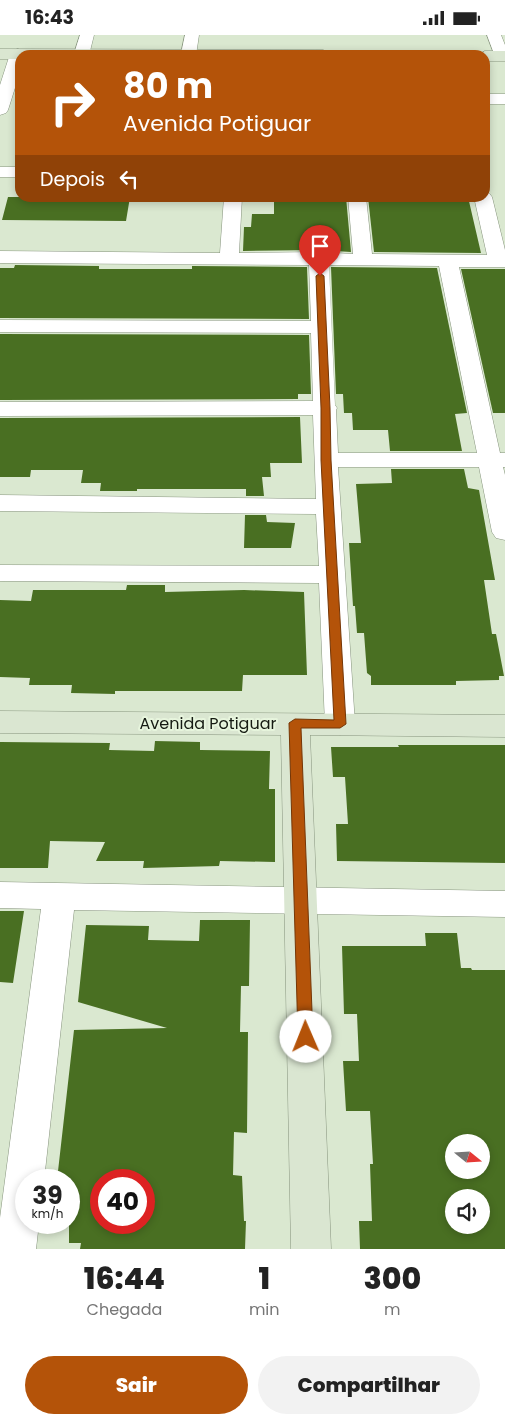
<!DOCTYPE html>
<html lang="pt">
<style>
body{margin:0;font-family:Poppins,sans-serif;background:#f2f2f2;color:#222;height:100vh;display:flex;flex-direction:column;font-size:19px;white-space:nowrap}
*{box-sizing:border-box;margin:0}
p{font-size:16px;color:#767676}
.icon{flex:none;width:28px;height:28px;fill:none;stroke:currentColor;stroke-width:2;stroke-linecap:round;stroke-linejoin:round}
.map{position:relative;height:1214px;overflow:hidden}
.panel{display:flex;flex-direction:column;background:#fff;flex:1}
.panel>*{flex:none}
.hud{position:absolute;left:15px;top:15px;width:475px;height:152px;border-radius:15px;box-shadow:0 2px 8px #0003;background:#b45309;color:#fff;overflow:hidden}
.needle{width:32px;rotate:108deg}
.tools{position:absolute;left:445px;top:1099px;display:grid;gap:10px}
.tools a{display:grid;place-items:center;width:45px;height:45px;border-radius:50%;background:#fff;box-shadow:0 2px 8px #0003;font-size:25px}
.speed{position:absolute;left:15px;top:1134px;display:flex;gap:10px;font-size:25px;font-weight:700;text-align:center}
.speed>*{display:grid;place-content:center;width:65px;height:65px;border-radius:50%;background:#fff;box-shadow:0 2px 8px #0003;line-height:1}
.speed small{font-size:12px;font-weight:400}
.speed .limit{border:8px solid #d22;background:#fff;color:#111}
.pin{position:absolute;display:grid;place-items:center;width:42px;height:42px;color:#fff;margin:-51px -21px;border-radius:50% 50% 50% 0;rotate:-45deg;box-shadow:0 0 5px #0007}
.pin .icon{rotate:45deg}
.me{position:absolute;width:55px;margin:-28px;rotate:359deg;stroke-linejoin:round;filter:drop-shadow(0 0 4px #0008)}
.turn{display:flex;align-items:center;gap:18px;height:105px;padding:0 25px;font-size:22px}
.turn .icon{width:65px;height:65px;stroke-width:2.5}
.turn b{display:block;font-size:35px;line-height:42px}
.then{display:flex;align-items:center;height:48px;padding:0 25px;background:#0003;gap:10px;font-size:19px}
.eta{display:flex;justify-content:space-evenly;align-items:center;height:85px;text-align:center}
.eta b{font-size:30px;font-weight:800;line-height:35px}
.cta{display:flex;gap:10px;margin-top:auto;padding:10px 25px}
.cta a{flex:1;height:58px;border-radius:30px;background:#b45309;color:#fff;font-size:20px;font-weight:800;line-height:58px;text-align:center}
.cta a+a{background:#f2f2f2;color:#222}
.status{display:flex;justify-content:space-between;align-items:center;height:35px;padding:0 25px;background:#fff;direction:ltr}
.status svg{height:14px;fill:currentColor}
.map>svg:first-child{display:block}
</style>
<div class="status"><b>16:43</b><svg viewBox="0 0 49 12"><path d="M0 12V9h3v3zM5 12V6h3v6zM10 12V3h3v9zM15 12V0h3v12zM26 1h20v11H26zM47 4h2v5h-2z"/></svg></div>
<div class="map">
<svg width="505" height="1214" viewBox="0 0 505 1214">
<rect width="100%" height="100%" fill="#dae8d0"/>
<path fill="#496f22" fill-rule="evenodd" d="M8,162h122l-4,24 -124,-1z
M274,162h72l5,55 -32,-2 -76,1 1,-24h7l1,-13h22z
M368,162h100l13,56 -107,-1z
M15,230l84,1v3h93v-3l115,1 2,52 -309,-1v-50h14z
M331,232l106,1 30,145 -12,1 7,37h-72l-2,-21h-35l-1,-17h-8l-1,-19h-7z
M461,234h44v144h-12z
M0,299l309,1 2,59h-13v5l-298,1z
M300,382l2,46h-32l1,14h-9l2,19h-18v-7h-109v2h-37l1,-8h-20l2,-13h-52l-1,7h-30v-59z
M391,434h73l4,19 11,2 16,90h-11l8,54h4l8,42h-5v4l-43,1v4h-85v-9l-4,-3 -3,-40h-7l-2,-27h-2l-4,-63h12l-5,-59 36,-1z
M245,480h21l1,7 28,1 -4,25h-47z
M127,550h38v7l79,-2 60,2 3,83h-64l-1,16h-127v3l-44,-1 1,-8h-43l1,-7 -30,-1v-77l31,1 2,-11h93z
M155,706l45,1v8l70,1 -1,38h6v73l-55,-1 -1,5 -76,2 1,-7h-48l9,-19 -55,-1 -2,27h-48v-126l110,1 -1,7 45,1z
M398,710h107v118l-168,-2 -1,-37h12l-3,-47h-12l-2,-30h68z
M0,876h24l-11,72 -13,-1z
M200,885h50l-1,66h-8l-1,46h8l-1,101 -13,-1 -1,43 9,1 2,45h2l-1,28h-165l1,-6h-12v-63h-12l17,-150 93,-2 -89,-26 8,-77 63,1 -1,14 51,1zM101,1145h43v43h-43z
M425,898h32l4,35h10l1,2h33v279h-145l-1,-28h13l-2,-57h3l-3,-53h-24l-3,-50h16l-2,-47h-13l-2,-68h84zM454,1108h27v27h-27zM454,1162h27v28h-27z"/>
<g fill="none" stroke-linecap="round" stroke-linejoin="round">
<defs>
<path id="street" d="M80,0h14l-5,20 -15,-1z
M185,0h14l-3,20 -15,-1z
M487,0h14l4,10v15l-9,-1z
M18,14l5,2 3,3 -6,1v17l-12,38 -2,3 -6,2v-30l10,-31 3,-3z
M485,59h20v10h-20z
M0,132h20v10h-20z
M485,157l4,1 3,4 13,53v17h-46l41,186h5v14h-2l2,8v65l-9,-2 -4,-6 -13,-65h-141l17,257 -5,7 -10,4 -10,-4 -5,-7 -6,-141 -319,-2v-16l319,1 -3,-52 -316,-3v-16l316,4 -3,-84 -313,1v-14l313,-1 -2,-68 -311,-1v-12l311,1 -2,-56 -309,-2v-12l220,2 4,-56h18l-3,56 80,-1 34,2 -5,-57h18l6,57 115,1 -13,-58h11zM329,230l110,1 38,187h-139l-2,-43 1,-2 -2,-3z
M0,847l505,9v26l-431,-7 -30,270h-18v43h13l-3,26h-36v-31l41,-309 -41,-1z"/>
<path id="secondary" d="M0,14l323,1 5,2 3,3h-311v4h-20z
M485,16h20v10h-20v-6h-7z
M0,676l505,4v22l-195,-2 21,514h-40l-10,-514 -281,-2z"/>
</defs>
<use href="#street" stroke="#87947e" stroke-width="1"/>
<use href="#secondary" stroke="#87947e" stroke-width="1"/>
<use href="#street" fill="#fff" fill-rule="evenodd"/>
<use href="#secondary" fill="#dae6d1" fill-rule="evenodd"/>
</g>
<path fill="#b45309" stroke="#753606" d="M320,238l4,3 6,132 1,52 15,264 -6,4h-39l12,309 -2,4 -5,2 -5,-2 -3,-4 -9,-314 6,-4 39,1 -13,-260v-52l-5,-132z"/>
<g text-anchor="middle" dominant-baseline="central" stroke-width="4" stroke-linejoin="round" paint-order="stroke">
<g font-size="16" fill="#151a12" stroke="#e7f5dd">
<text x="208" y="688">Avenida Potiguar</text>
</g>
</g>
</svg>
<div class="tools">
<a><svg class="needle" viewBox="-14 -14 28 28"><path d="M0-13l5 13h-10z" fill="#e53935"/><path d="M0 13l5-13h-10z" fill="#767676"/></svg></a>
<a><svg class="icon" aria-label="sound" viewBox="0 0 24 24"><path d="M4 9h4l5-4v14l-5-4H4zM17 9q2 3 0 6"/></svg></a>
</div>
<div class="speed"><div>39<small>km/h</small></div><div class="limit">40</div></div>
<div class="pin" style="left:320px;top:241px;background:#d93025"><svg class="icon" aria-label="arrive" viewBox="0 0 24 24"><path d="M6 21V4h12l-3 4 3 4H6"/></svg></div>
<svg class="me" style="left:306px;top:1002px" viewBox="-20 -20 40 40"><circle r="19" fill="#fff"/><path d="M0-13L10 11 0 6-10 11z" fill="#b45309"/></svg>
<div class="hud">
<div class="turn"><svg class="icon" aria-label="right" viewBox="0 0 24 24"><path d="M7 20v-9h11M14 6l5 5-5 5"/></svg><div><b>80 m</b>Avenida Potiguar</div></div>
<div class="then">Depois<svg class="icon" aria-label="left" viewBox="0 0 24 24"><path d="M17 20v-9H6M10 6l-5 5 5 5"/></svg></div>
</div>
</div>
<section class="panel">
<div class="eta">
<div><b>16:44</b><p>Chegada</p></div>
<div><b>1</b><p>min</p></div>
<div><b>300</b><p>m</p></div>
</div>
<div class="cta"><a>Sair</a><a>Compartilhar</a></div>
</section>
